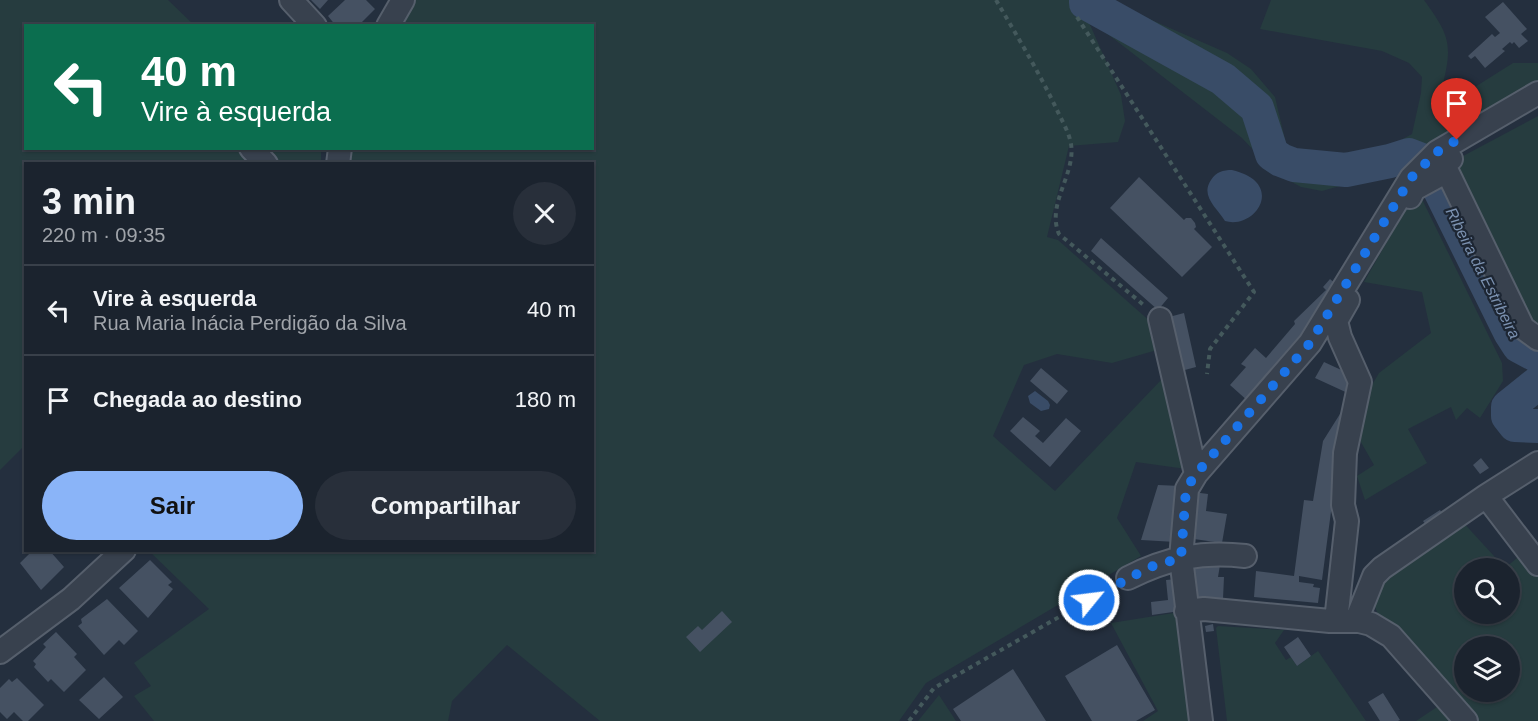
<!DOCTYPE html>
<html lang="pt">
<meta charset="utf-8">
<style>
body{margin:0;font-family:Helvetica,sans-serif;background:#282f3a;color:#f1f3f6;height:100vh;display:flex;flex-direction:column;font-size:22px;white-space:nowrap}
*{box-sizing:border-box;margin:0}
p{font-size:20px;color:#a0a4aa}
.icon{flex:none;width:33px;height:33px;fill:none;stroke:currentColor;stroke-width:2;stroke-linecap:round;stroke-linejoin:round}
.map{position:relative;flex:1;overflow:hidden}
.drawer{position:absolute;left:24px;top:162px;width:570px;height:390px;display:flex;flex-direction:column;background:#1b232e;border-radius:0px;box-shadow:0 2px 4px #0004,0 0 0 2px #39404a}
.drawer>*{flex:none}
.banner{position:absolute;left:24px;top:24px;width:570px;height:126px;border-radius:0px;box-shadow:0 2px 4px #0004,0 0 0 2px #39404a;background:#0b6e4f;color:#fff;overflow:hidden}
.tools{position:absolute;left:1454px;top:558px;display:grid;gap:12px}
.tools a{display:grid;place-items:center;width:66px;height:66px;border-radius:50%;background:#1b232e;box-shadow:0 2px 4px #0004,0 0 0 2px #39404a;font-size:30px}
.pin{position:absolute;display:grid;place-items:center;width:51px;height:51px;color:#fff;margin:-62px -26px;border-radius:50% 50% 50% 0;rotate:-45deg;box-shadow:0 0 6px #0007}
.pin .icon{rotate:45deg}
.me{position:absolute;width:66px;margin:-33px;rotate:61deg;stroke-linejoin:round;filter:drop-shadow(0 0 4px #0008)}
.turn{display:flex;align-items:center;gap:21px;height:126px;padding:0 18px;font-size:27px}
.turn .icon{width:78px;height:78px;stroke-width:2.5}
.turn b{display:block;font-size:42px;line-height:51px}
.round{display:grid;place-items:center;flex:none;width:63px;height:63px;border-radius:32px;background:#282f3a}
.overview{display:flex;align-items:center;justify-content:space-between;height:102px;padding:0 18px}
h1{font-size:36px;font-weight:800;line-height:45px}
.action{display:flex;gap:12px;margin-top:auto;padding:12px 18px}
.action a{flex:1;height:69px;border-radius:36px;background:#8ab4f8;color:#111;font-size:24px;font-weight:800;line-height:69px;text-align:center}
.action a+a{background:#282f3a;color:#f1f3f6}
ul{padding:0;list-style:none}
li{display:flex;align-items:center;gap:18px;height:90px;padding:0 18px;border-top:2px solid #39404a}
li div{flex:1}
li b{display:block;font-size:22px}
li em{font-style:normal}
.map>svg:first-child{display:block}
</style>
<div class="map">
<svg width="1538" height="721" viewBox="0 0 1538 721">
<rect width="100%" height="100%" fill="#242f3e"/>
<path fill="#263c3f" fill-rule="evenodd" d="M0,0h168l26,25 -168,1v122l295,1v14l-295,1 -1,281 -25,25z
M416,0h698l17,11 96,42 24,16 24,28 12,51 11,11 52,4 44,-11 -4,-6 22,-12 9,-41 1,-16 -13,-14 -27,-12 -122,-22 11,-29h153c26,36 29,44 18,88l4,8 13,1 54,-34h25v41l-131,69 -3,-5 -82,23 -21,-4 -26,-14 -33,-35 -155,-120 34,77 4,26 -7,21 -49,4 -22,91 11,3 94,83 5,27 -45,13 -55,-9 -33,11 -31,71 62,55 107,-112 24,90 -50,-7 -19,56 24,38 -215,127 -27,38h-299l-93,-76 -55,56 -4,20h-294l-20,-25 17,-10 -17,-23 75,-54 -60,-58 443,-1v-386l-243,-1 1,-14 242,-1v-122l-192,-1z
M1538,116v218l-88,-171z
M1417,189l85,174 1,18 -23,37 -13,-10 -11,12 -5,-13 -43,22 19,34 -62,37 -8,-24 17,-11 -16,-28 7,-40 14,-24 52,-40 -9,-41 -58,-10z
M1460,519l45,49 18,-15 15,20v148h-61l-96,-100 -7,-16 6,-22zM1464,568h45v46h-45zM1464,646h45v46h-45z
M1180,612l14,109h-51l15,-10 -47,-88z
M1218,626l66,4 -9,13 11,17 5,-3 6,9 21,-15 48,70h-139l-11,-93z
M939,695l17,26h-38z
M1443,703l12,18h-39z"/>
<path fill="#394c67" d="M1232,170c55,13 23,60 -7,51 -8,-13 -25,-25 -14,-41 5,-8 12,-10 21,-10z
M1035,391l13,10 2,4 -1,4 -8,2 -11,-8 -2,-7z"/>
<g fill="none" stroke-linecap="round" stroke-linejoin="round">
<path stroke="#394c67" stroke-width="34" d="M1086,0v3l137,76 34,29 15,46 9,6 13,5 52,5 44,-9 19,-6 13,5
M1436,182l74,150 9,14 19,10
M1538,383l-30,24v9l7,9 23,1"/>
</g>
<path fill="#455162" d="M311,0h17l-8,9z
M345,0h21l9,9 -17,17h-22l-8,-10z
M1503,2l24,27 -6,5 7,7 -9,7 -5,-6 -2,2 -2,-2 -8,7 3,2 -20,17 -10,-12 -4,3 -3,-3 24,-22 3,3 5,-4 -15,-16z
M1139,177l45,43 2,-2h5l4,5 1,4 -2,2 18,18 -30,30 -72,-69z
M1101,238l67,60 -10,12 -67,-59z
M1330,279l8,7 -21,34 -68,82 -19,-17 16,-18 -5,-3 14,-16 11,10 29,-34 -1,-3 32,-31 -3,-3z
M1184,313l12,54 -15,4 -12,-54z
M1324,362l26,12 -3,8 8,4 -3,9 -37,-17z
M1041,368l27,23 -11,13 -27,-23z
M1350,398l-18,106 -10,76 -23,-4v6l15,2 -1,3 7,1 -2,15 -64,-6 2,-26 38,5 10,-76 9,1 10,-60z
M1023,417l17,14 -5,5 8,7 23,-25 15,13 -31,36 -40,-36z
M1481,458l8,10 -9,6 -7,-9z
M1158,485l23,1 -5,56 -35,-2z
M1193,492l15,2 -2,17 21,3 -5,29 -35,-5z
M1440,510l5,8 -16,11 -6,-8z
M33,550h16l15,17 -23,23 -21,-27z
M150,560l22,22 -4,3 5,4 -25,29 -29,-30z
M1193,564l27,1 -2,12h6l-1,22 -27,-1z
M1177,579l3,32 -28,4 -1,-13 17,-2 -2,-20z
M107,599l31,32 -14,14 -5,-5 -15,15 -26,-29 4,-3 -1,-4z
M722,611l10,11 -32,30 -14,-15 12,-11 4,4z
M1213,624l1,7 -8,1 -1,-6z
M56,632l21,22 -3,3 12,13 -22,22 -13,-13 -3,3 -14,-15 2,-3 -3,-3 13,-14 -3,-3z
M1298,637l13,19 -14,10 -13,-19z
M1117,645l38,65 -19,11h-44l-27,-45z
M1013,669l33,52h-85l-8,-12z
M104,677l19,20 -24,22 -20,-19z
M17,678l27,27 -16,16h-5l-9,-9 -7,7 -7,-7v-24l9,-9 3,3z
M1383,693l17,27 -2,1h-18l-12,-19z"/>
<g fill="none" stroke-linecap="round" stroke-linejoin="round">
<defs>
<path id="minor" d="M291,0l24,26
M388,26l15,-26
M251,148l15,16
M1451,159l-6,3 1,7 77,159 15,11
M338,164l2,-16
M1410,197l4,-8 33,-18
M1160,319l36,155
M1486,496l52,-33
M1128,578c39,-20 74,-27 117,-22
M1186,611l18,-2 126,12h29l12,3 20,12 75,85
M1336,621l11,-100 -4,-16 2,-52 15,-71 -20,-45 -4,-16 12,-21
M1356,621l18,-45 8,-8 104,-72 52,68
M0,652l71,-53 53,-49
M1201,721l-20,-163 6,-69 9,-15 114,-131 101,-165 26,-26 101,-59"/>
</defs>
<use href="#minor" stroke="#565f6c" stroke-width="26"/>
<path stroke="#44595c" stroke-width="4" stroke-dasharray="4.5 4.5" stroke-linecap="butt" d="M996,0c21,36 43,72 61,110 5,11 12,22 14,34 5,30 -25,60 -12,90l87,73
M1077,17l177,275 -44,57 -3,25
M909,721l25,-33 178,-101"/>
<use href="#minor" stroke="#38414e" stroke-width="22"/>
</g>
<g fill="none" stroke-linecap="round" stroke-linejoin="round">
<path stroke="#1a73e8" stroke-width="10" stroke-dasharray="0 18" d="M1089,600l61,-33 31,-9 5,-69 10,-15 114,-131 101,-165 26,-26 20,-12"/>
</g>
<g text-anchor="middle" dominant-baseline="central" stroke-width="4.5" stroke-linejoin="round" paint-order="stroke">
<g font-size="16" font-style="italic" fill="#7c92b1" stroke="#1d2633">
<text transform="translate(1483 273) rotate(63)">Ribeira da Estribeira</text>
</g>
</g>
</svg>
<div class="tools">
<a><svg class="icon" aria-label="search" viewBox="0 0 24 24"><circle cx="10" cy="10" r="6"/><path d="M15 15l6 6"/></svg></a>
<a><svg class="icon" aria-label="layers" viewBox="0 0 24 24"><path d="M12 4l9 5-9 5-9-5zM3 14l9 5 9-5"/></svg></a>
</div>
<div class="pin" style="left:1457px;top:140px;background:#d93025"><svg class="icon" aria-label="arrive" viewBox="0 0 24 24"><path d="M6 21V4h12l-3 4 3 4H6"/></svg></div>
<svg class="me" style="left:1089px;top:600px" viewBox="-20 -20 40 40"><circle r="17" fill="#1a73e8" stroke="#fff" stroke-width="3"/><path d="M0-11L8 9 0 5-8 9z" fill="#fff"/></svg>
<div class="banner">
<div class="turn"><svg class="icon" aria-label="left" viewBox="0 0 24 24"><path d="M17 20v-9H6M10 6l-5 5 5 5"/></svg><div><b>40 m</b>Vire à esquerda</div></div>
</div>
<section class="drawer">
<div class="overview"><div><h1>3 min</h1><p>220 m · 09:35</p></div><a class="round"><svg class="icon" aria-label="close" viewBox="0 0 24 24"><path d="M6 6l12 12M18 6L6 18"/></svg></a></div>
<ul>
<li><svg class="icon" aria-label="left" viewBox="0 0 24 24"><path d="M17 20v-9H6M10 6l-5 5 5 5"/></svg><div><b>Vire à esquerda</b><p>Rua Maria Inácia Perdigão da Silva</p></div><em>40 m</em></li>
<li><svg class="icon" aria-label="arrive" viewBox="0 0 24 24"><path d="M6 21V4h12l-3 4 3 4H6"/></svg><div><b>Chegada ao destino</b></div><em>180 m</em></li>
</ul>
<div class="action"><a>Sair</a><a>Compartilhar</a></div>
</section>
</div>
